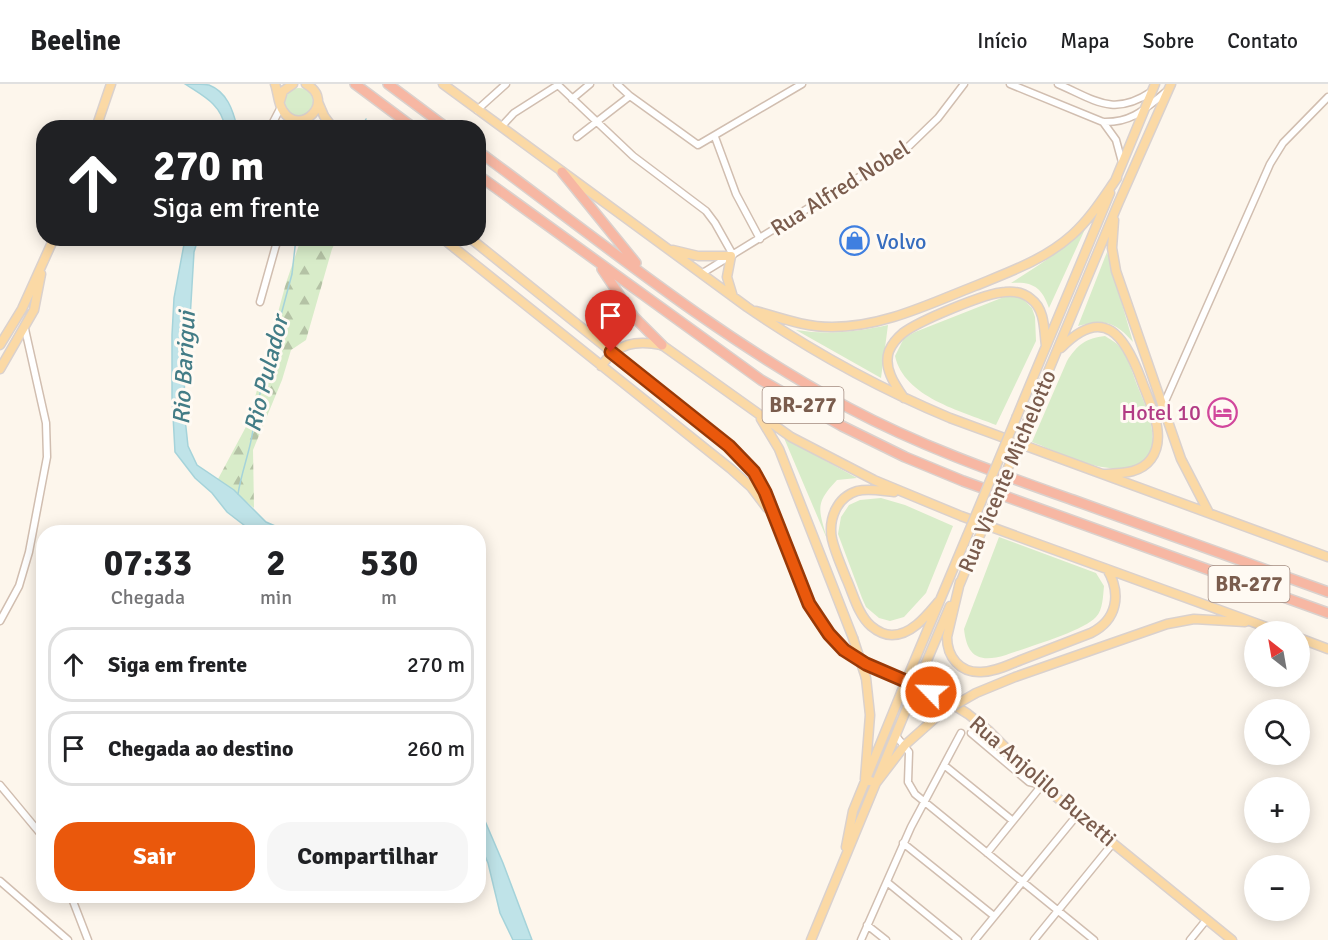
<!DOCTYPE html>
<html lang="pt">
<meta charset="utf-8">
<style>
body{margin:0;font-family:Signika,sans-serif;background:#f6f6f6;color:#202124;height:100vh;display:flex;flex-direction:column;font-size:22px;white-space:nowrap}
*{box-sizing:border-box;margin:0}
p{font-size:20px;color:#757577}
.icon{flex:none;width:33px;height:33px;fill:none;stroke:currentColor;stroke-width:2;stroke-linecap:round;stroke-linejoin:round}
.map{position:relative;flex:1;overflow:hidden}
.side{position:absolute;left:36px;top:441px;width:450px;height:378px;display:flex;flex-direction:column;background:#fff;border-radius:24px;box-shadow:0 3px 15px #0003}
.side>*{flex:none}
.hud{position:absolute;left:36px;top:36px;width:450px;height:126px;border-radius:24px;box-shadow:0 3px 15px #0003;background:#202124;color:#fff;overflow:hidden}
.needle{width:39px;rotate:329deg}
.buttons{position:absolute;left:1244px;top:537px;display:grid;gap:12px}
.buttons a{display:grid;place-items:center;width:66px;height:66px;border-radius:50%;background:#fff;box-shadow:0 3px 15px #0003;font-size:30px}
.pin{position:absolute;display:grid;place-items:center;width:51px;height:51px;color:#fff;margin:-62px -26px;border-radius:50% 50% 50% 0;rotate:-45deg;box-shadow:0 0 6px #0007}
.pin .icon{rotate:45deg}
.me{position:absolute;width:66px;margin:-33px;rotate:294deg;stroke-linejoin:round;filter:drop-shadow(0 0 4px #0008)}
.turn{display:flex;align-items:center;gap:21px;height:126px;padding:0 18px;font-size:27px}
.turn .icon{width:78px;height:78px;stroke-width:2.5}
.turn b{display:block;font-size:42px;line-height:51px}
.eta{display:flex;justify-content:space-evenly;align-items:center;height:102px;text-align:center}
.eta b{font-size:36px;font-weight:700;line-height:42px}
.action{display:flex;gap:12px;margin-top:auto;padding:12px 18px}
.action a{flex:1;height:69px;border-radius:24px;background:#ea580c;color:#fff;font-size:24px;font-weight:700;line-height:69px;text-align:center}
.action a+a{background:#f6f6f6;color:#202124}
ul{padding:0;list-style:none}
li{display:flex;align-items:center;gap:18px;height:75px;margin:0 12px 9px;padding:0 6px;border:3px solid #e0e0e0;border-radius:24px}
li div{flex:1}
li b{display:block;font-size:22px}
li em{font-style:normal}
header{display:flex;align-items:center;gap:36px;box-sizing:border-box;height:84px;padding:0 30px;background:#fff;border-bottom:2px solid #e0e0e0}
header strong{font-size:28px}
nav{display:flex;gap:33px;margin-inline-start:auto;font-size:21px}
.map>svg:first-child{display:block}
</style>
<header>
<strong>Beeline</strong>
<nav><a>Início</a><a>Mapa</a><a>Sobre</a><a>Contato</a></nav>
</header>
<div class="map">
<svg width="1328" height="856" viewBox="0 0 1328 856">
<defs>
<pattern id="forest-firs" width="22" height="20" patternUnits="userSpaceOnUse" patternTransform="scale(1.5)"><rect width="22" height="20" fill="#d8ecc9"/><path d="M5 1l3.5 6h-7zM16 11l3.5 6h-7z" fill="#b4c2a5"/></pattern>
</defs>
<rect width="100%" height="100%" fill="#fdf6ec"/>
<path fill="#d8ecc9" d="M285 18a14 14 0 1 1 28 0a14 14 0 1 1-28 0Z
M1086,143l-37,81c-7,-21 -17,-27 -38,-25 26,-17 53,-33 75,-56z
M1107,168l26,90c-18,-20 -28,-23 -55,-16z
M1015,212l8,3 9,9 3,9 1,24 -40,84c-35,-14 -92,-28 -101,-69l9,-18 11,-6 89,-35z
M888,241l-7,53 -85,-48c32,5 60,2 92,-5z
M1105,252c4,3 9,5 12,8 10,10 15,27 20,41 10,24 33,72 -8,82 -30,7 -70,-15 -97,-25l35,-81c10,-16 19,-23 38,-25z
M784,354l73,40 -20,2c-23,24 -18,29 -10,59z
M881,414l24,7 48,21 -27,67 -22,24 -14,4 -11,-3 -13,-11 -4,-9 -24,-64 3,-17 8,-12 11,-5z
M999,453l97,36 8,13c-1,9 -1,24 -8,31 -12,14 -71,31 -90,38 -27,8 -39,2 -42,-26z"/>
<path fill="url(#forest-firs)" d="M301,155h36l-5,10 -26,91 -15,10 -9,30 -29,70 1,58 -36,-29 30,-56 38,-140z"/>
<path fill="#bfe3e8" stroke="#a5d3da" stroke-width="1.5" d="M185,0c7,0 17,0 24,1 18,7 24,25 28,42h-12c-4,-23 -22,-31 -40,-43z
M185,155h13l-4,13 -5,84 -4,21 -1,52 4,37 9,19 37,25 32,32 23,10h-36l-26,-20 -15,-19 -17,-15 -20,-26 -3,-55v-62l2,-37z
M479,723l24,56 29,77h-19l-13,-27 -12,-50 -9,-21z"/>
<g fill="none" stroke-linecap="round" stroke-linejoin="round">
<path stroke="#a5d3da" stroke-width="1.5" d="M361,44l5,-9
M238,410c4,-26 16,-52 16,-78l38,-142 4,-36"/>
<defs>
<path id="minor" d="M557,0l76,72 73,55 9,12 18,32
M617,0l13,12 68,49 104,-61
M1010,0l93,38c30,1 43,-14 65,-32
M1058,0c37,16 55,33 93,8
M572,15l18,-15
M477,26l29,-26
M1103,38l13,18 6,22
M501,43l13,-14 44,-28
M270,44l11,-21
M577,53l53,-41
M715,53l21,57 24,45
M701,190l207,-127 30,-29 26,-34
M260,218l18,-64
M1163,322l107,-242 13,-21 45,-46
M0,537l19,-35 10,-34 18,-95 -1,-34 -21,-94
M971,649l58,49 13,3
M896,652l13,16 -1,30 7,12 179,146
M944,681l69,56
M0,701l44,53
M903,759l91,73
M987,769l55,-68
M0,797l68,59
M887,798l71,58
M71,812l17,44
M867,841l19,15
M861,856l50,-113 50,-94
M975,856l103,-126
M1034,856l79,-97
M1190,856l17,-21"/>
<path id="major" d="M275,0c3,8 3,20 8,27 17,27 54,-10 23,-27
M443,0l304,223c64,44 131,81 203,111l378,139
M280,17l3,-10 10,-7
M318,18l6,14 9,12
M96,44l15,-44
M1115,97l40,-97
M1114,136l-2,28 4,23 65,188 28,54
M442,154l289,231 20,18 16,21
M470,154l259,208 16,15 15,22 49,121 12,21 15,18 30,21 75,33 27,17 20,16 62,62 182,148
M673,166l25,6h33l-4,21 6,20
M756,227c25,7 49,16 76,16 51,0 97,-23 143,-41 34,-14 69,-26 97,-51 18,-16 31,-37 45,-57
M0,261l22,-36 32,-71
M1061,264c43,-44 64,-12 80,31 8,23 27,57 10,80 -11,15 -30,14 -47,15
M601,282c17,-23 34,-26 61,-21l129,92 83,43 87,36 319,116
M0,285l34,-59 7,-36
M904,314c-9,-13 -21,-30 -15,-47 3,-7 8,-13 14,-18 16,-12 82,-40 102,-41 9,-1 19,1 26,7 14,10 13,31 15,47
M1017,332l93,-223
M761,335l18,30 74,189
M1028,336l90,-216 53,-120
M894,408c-12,-1 -25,-4 -37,-1 -20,6 -29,28 -25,48 3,13 9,26 14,39 7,15 12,37 25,48 6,5 13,9 21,9 20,0 35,-20 47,-34
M960,498l-13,55c0,20 13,36 34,35 14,0 27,-7 40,-12 23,-9 47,-18 70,-27 26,-13 31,-39 16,-64
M959,502l19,-46
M1299,554l29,11
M909,590l58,-138
M920,593l30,-71
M866,594l4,37 -5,64 11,4 29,-38 36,-32
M976,609l39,-16 152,-53 27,-5 51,3
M846,763l7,-36 48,-118
M811,856l100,-242"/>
<path id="highway" d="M355,0l59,44
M388,0l59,44
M478,67c121,89 238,186 371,257 71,38 148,65 224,92 85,31 170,62 255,92
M562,88l74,91
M478,91l283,205 81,46 63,31 58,24 365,132
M602,185l32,48 28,28
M611,268c8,-19 11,-35 7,-55"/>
</defs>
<use href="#minor" stroke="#d1beb0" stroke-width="9"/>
<use href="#major" stroke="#dad1cd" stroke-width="11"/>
<use href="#highway" stroke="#dad1cd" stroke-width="12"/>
<use href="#minor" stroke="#fff" stroke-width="6"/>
<use href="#major" stroke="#fbd9a5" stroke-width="8"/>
<use href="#highway" stroke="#f7b7a3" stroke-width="9"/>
<defs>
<path id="major-bridge" d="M967,452l50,-120
M978,456l50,-120
M853,554l13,40
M901,609l8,-19
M911,614l9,-21
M941,629l35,-20"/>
</defs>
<use href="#major-bridge" stroke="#dad1cd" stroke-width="11" stroke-linecap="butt"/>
<use href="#major-bridge" stroke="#fbd9a5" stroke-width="8"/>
</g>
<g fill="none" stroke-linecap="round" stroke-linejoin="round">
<defs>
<path id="route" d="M611,268l118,94 25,26 11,20 44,112 20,30 15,16 22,14 65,28"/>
</defs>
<use href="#route" stroke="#983908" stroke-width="15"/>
<use href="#route" stroke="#ea580c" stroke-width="10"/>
</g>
<defs>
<symbol id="shop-ring" viewBox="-11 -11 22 22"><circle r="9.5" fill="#fffaf3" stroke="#3f7fe0" stroke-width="1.5"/><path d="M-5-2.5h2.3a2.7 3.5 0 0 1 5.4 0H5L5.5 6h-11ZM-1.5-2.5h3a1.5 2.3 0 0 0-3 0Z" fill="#3f7fe0"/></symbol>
<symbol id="hotel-ring" viewBox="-11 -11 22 22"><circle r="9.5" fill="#fffaf3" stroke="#d1479c" stroke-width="1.5"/><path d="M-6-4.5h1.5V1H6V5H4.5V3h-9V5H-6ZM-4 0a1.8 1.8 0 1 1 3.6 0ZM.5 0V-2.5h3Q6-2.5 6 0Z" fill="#d1479c"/></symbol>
</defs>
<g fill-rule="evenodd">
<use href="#shop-ring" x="838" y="140" width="33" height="33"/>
<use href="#hotel-ring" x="1206" y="312" width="33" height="33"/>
</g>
<g text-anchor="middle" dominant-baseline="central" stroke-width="6" stroke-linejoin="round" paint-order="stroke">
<g fill="#fffaf3" stroke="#a28b7f" stroke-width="1.5">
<rect x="762.5" y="303" width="81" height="36" rx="4.5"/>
<rect x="1208.5" y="482" width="81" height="36" rx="4.5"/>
</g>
<g font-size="21" font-weight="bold" fill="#7a5c4d">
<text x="803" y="321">BR-277</text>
<text x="1249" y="500">BR-277</text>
</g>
<g font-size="22" fill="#7a5c4d" stroke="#fffaf3">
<text transform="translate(840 104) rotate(-32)">Rua Alfred Nobel</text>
<text transform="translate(1007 387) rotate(-67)">Rua Vicente Michelotto</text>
<text transform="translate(1043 697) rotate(41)">Rua Anjolilo Buzetti</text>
</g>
<g font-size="22" fill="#366cbe" stroke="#fffaf3" text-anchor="start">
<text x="876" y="157">Volvo</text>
</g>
<g font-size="22" fill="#b23c85" stroke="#fffaf3" text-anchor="end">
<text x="1201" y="328">Hotel 10</text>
</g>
<g font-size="24" font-style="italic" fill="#437c86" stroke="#fffaf3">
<text transform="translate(184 284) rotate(-87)">Rio Barigui</text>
<text transform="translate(266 290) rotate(-76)">Rio Pulador</text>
</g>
</g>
</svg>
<div class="buttons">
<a><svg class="needle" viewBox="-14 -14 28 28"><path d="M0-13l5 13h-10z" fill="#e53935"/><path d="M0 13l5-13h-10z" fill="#757577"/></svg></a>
<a><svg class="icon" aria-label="search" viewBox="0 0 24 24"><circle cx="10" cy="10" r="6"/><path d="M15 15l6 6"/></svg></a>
<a>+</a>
<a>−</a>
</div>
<div class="pin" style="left:611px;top:268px;background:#d93025"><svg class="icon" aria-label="arrive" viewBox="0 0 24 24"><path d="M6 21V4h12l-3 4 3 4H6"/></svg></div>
<svg class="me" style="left:931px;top:608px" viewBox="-20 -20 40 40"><circle r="17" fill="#ea580c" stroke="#fff" stroke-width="3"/><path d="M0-11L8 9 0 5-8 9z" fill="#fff"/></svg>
<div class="hud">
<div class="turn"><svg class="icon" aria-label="ahead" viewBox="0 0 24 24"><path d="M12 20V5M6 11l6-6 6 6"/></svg><div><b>270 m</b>Siga em frente</div></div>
</div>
<section class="side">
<div class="eta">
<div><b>07:33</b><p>Chegada</p></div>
<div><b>2</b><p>min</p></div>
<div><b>530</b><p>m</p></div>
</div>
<ul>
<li><svg class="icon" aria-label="ahead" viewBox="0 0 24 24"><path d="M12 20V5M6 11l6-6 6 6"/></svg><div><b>Siga em frente</b></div><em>270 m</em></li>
<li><svg class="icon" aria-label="arrive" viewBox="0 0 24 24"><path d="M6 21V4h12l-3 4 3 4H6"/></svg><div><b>Chegada ao destino</b></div><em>260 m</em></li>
</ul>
<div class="action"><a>Sair</a><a>Compartilhar</a></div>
</section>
</div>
